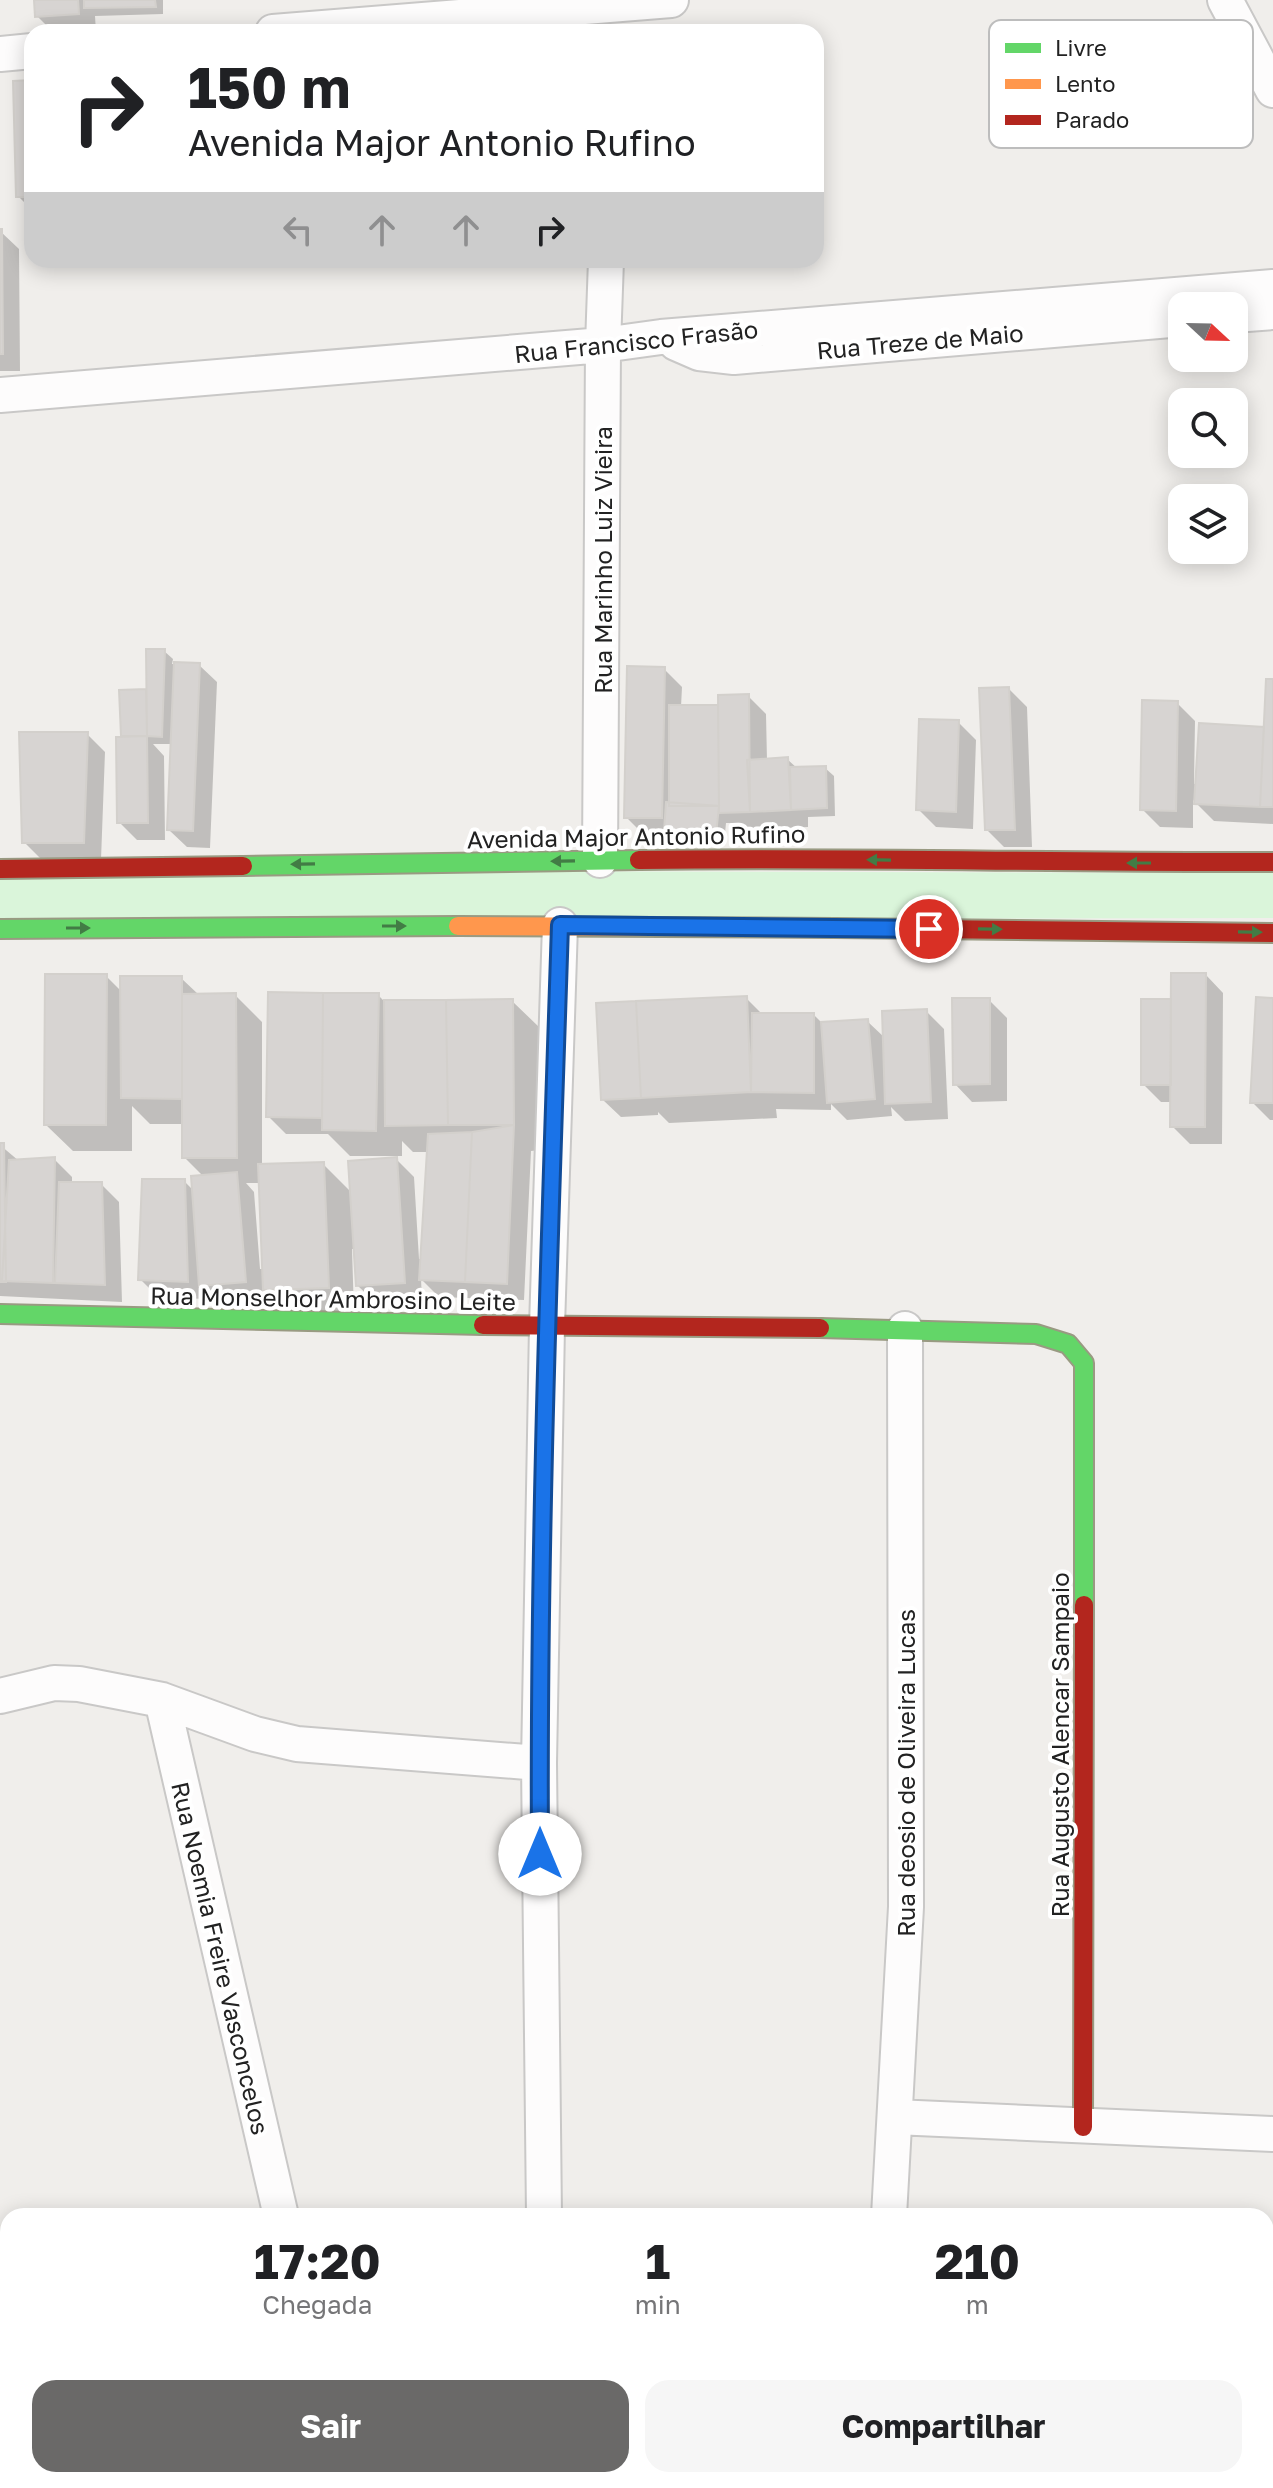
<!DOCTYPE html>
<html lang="pt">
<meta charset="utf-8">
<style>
body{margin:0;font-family:"Golos Text",sans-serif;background:#f6f6f6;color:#202124;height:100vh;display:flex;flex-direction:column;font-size:30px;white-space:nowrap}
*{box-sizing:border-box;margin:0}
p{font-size:26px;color:#757577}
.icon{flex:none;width:44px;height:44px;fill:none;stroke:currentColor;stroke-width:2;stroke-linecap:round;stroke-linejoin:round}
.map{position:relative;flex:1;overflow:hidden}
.side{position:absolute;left:0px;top:2208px;width:1274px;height:280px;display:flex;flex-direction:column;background:#fff;border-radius:24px 24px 0 0;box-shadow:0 4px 20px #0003}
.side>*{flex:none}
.guide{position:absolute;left:24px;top:24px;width:800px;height:244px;border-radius:24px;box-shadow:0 4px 20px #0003;background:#fff;color:#202124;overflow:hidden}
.needle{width:52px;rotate:112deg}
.controls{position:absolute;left:1168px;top:292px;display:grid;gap:16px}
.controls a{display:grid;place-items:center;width:80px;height:80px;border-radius:16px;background:#fff;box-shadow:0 4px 20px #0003;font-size:40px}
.pin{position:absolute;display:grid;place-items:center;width:68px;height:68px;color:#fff;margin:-34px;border:4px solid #fff;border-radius:50%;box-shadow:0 2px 8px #0007}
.me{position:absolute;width:88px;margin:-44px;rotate:0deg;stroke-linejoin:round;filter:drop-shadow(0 0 6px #0008)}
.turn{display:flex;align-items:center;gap:28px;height:168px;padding:0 32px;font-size:36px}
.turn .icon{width:104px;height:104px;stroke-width:2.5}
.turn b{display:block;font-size:56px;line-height:68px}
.lanes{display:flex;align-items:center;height:76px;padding:0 32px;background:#0003;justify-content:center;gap:40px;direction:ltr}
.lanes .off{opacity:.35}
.eta{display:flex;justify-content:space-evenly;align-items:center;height:136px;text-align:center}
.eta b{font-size:48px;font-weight:700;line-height:56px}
.button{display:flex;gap:16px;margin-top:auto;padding:16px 32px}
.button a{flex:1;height:92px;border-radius:24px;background:#6a6968;color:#fff;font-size:32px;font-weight:700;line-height:92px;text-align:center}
.button a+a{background:#f6f6f6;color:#202124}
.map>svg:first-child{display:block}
</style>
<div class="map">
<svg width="1273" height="2488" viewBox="0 0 1273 2488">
<rect width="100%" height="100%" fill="#f0eeeb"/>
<path fill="#daf5da" d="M0,870l1273,3v45l-1273,3z"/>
<path fill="#0003" fill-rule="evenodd" d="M36,0h127v14l-68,2 1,16h-43l-16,-16z
M32,82v128l-14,-14z
M0,231l19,18 1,122h-20z
M164,651l9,8 -1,5 27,1 18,17 -7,166 -23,-1 -18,-17 4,-86h-20l11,12 1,84h-28l-18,-18 7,-83 -3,-4 -1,-43 26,-1z
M664,669l18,18 -1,20h39l28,-11 18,18 1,47 20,-2 11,10 27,-1 9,8 1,40 -27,1v10l-69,3 -7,-7h-6l-2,20 -50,-4 -4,-4h-26l-18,-18z
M1273,681v143l-59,-3 -21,-21v28l-33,-1 -18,-18 35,-106 18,18 -1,63h3l69,-55z
M1009,689l18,18 5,140h-28l-17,-17z
M958,722l18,18 -3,89 -37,-2 -18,-18z
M87,734l18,18 -4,108h-59l-18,-18z
M1206,975l17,18 -1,151h-32l-18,-18v-24h-11l-18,-18 30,-83z
M106,976l16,16 59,-14 18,17h36l27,27v144l61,-2 29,29 42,-33v-3l20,20 5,82h3l7,-107h-16l-11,-11v15h-52l-22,-22h-42l-18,-18 2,-122 108,1 7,7 127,-1 27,26 1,123 -9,1 -7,149 -85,-3 -18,-18 1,21 -46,3 -18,-17 -2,-37h-4l2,64 -63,3 -29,-29 1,12 -44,4 -15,-15 1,11 -47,-2 -18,-18 44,-98 10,10 10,-14 -20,-20v-33h-34l-18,-18v45h-59l-27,-26zM246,1183h15l3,86h-4l-6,-77z
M746,998l17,17h51l9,9 44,-3 18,17 41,-27 18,18 4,90 -43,2 -14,-14 1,9 -45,4 -16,-16v6l-55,-1 1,9 -108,5 -11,-11v3l-37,2 -18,-17z
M989,1000l18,18v83l-35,1 -17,-18z
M1273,1000v120h-3l-18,-18z
M0,1145l19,16 35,-2 18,18v7h29l18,18 3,100 -122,-6z"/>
<path fill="#d7d4d2" stroke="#d3d0cc" stroke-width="2" d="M34,0h44l1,14 -44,3z
M84,0h71l1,7 -72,1z
M32,80v117h-16l-3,-116z
M0,229h2l1,125h-3z
M146,649h19l-3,88 -15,-1z
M174,662l26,1 -7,168 -26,-1z
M627,666l38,1 -3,151h-38z
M1266,679h7v128h-13z
M1009,687l6,143h-30l-6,-142z
M146,689l1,47h-26l-2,-46z
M749,694l1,118 -31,1 -1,-118z
M1142,700l36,1 -2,110 -36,-1z
M669,705h49l1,101h-50z
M919,719l40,1 -3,92 -40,-2z
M1199,723l65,4 -4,80 -66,-3z
M19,732h69l-4,111h-62z
M147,736l1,87h-31l-1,-86z
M788,757l3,53 -41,2 -3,-52z
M826,766l1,42 -36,2 -1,-43z
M666,802l53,4 -3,29 -52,-4z
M1171,973h35l-1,154h-35z
M45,974h62l-1,151h-62z
M120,976h62v123l-61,-1z
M268,992l55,1 -1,125 -56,-1z
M236,993l1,165h-55v-164z
M323,993h56l-3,138 -54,-1z
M747,996l4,96 -110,6 -5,-97z
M1256,997l17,1v105h-23z
M952,998h38v86l-37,1z
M513,999l1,126h-66l-2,-125z
M1141,999h30v86h-30z
M384,1000h62l2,125 -63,1z
M636,1001l5,97 -40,2 -5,-97z
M927,1009l4,93 -46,2 -3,-93z
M752,1013h62v80l-63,-1z
M868,1019l7,80 -48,4 -6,-81z
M514,1125l-7,159 -42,-2 7,-150z
M472,1132l-7,150 -46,-2 9,-146z
M0,1143h4l2,139h-6z
M55,1157l-2,126 -51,-2 7,-121z
M397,1157l8,126 -49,3 -8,-125z
M324,1162l5,126 -66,2 -5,-126z
M237,1172l9,110 -47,4 -8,-110z
M142,1179h43l3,103 -50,-2z
M59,1182h43l3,103 -50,-2z"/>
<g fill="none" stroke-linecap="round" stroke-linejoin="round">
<defs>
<path id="street" d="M1225,0l48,90
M273,32l398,-32
M0,54l32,-3
M1234,315l39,-3
M676,343l23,10 35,4 448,-38
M0,395l603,-50 58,-8 612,-50
M600,860l3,-515 3,-85
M0,1696l54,-13 25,1 83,16 93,34 42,10 242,19
M162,1700l119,516
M895,2117l378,17
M544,2216l-5,-453 8,-437 13,-401
M889,2216l17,-309 -1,-578
M1266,2363l7,-5
M547,2480v8
M229,2488l3,-8
M870,2488l1,-8
M1091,2488l11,-8"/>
<path id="fast" d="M243,866l396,-6
M0,929l458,-3
M0,1314l483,11
M820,1328l216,6 32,10 16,19v242"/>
<path id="slow" d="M458,926l377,2"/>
<path id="jam" d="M639,860c211,-3 423,3 634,2
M0,869l243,-3
M835,928l438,5
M483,1325l337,3
M1083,2127l1,-522"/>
</defs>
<use href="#street" stroke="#c9c8c7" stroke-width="38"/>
<use href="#fast" stroke="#999a82" stroke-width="22"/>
<use href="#slow" stroke="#999a82" stroke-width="22"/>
<use href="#jam" stroke="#999a82" stroke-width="22"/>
<use href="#street" stroke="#fdfcfc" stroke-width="34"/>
<use href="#fast" stroke="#63d668" stroke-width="18"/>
<use href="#slow" stroke="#ff974d" stroke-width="18"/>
<use href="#jam" stroke="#b3261e" stroke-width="18"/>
</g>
<defs><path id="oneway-solid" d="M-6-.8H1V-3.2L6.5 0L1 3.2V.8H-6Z" transform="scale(2)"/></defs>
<g fill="#427c45">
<use href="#oneway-solid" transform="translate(879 860) rotate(-179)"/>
<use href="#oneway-solid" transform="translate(563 861) rotate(179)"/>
<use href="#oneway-solid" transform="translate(1139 863) rotate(180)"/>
<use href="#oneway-solid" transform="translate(303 864) rotate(179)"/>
<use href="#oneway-solid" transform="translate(394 926)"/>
<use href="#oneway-solid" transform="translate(78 928)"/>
<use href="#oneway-solid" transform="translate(990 929) rotate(1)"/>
<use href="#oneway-solid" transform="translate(1250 932) rotate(1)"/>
</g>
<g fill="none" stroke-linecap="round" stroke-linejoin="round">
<defs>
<path id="route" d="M540,1854c-2,-310 10,-620 20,-929l369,4"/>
</defs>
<use href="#route" stroke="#114b97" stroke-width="20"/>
<use href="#route" stroke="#1a73e8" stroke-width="14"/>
</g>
<g text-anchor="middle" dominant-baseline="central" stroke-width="8" stroke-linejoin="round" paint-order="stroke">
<g font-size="24" fill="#222" stroke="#fff">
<text transform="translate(636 341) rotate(-6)">Rua Francisco Frasão</text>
<text transform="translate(920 341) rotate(-5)">Rua Treze de Maio</text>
<text transform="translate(602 560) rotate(-90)">Rua Marinho Luiz Vieira</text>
<text transform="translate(636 836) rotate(-1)">Avenida Major Antonio Rufino</text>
<text transform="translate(333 1298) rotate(1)">Rua Monselhor Ambrosino Leite</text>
<text transform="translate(1059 1745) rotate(-90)">Rua Augusto Alencar Sampaio</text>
<text transform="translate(905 1773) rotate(-90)">Rua deosio de Oliveira Lucas</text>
<text transform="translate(221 1958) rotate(77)">Rua Noemia Freire Vasconcelos</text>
</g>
</g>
<rect x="989" y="20" width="264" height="128" rx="12" fill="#fff" stroke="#bdbdbd" stroke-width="2"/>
<rect x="1005" y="43" width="36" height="10" fill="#63d668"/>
<rect x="1005" y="79" width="36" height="10" fill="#ff974d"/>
<rect x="1005" y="115" width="36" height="10" fill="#b3261e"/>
<g font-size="22" fill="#222">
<text x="1055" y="56">Livre</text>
<text x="1055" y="92">Lento</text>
<text x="1055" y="128">Parado</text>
</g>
</svg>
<div class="controls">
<a><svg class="needle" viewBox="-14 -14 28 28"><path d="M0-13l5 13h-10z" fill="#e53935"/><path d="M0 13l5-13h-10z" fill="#757577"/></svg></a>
<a><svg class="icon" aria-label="search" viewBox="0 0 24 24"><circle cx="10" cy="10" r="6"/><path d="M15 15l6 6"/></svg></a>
<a><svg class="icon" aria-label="layers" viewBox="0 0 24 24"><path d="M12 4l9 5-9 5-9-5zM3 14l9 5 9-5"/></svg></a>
</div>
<div class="pin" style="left:929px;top:929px;background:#d93025"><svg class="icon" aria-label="arrive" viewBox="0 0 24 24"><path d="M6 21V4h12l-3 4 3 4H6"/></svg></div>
<svg class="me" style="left:540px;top:1854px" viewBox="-20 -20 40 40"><circle r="19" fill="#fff"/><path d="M0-13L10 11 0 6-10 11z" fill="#1a73e8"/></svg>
<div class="guide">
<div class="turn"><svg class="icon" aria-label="right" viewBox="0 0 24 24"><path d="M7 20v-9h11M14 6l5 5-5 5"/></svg><div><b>150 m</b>Avenida Major Antonio Rufino</div></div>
<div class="lanes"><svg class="icon off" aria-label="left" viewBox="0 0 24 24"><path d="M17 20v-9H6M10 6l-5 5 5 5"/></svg><svg class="icon off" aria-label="ahead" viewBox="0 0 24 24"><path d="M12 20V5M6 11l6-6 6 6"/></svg><svg class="icon off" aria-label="ahead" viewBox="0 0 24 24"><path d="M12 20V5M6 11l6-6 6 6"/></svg><svg class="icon" aria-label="right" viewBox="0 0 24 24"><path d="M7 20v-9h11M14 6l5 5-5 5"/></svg></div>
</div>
<section class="side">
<div class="eta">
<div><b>17:20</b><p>Chegada</p></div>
<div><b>1</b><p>min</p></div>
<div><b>210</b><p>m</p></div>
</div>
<div class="button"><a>Sair</a><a>Compartilhar</a></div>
</section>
</div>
